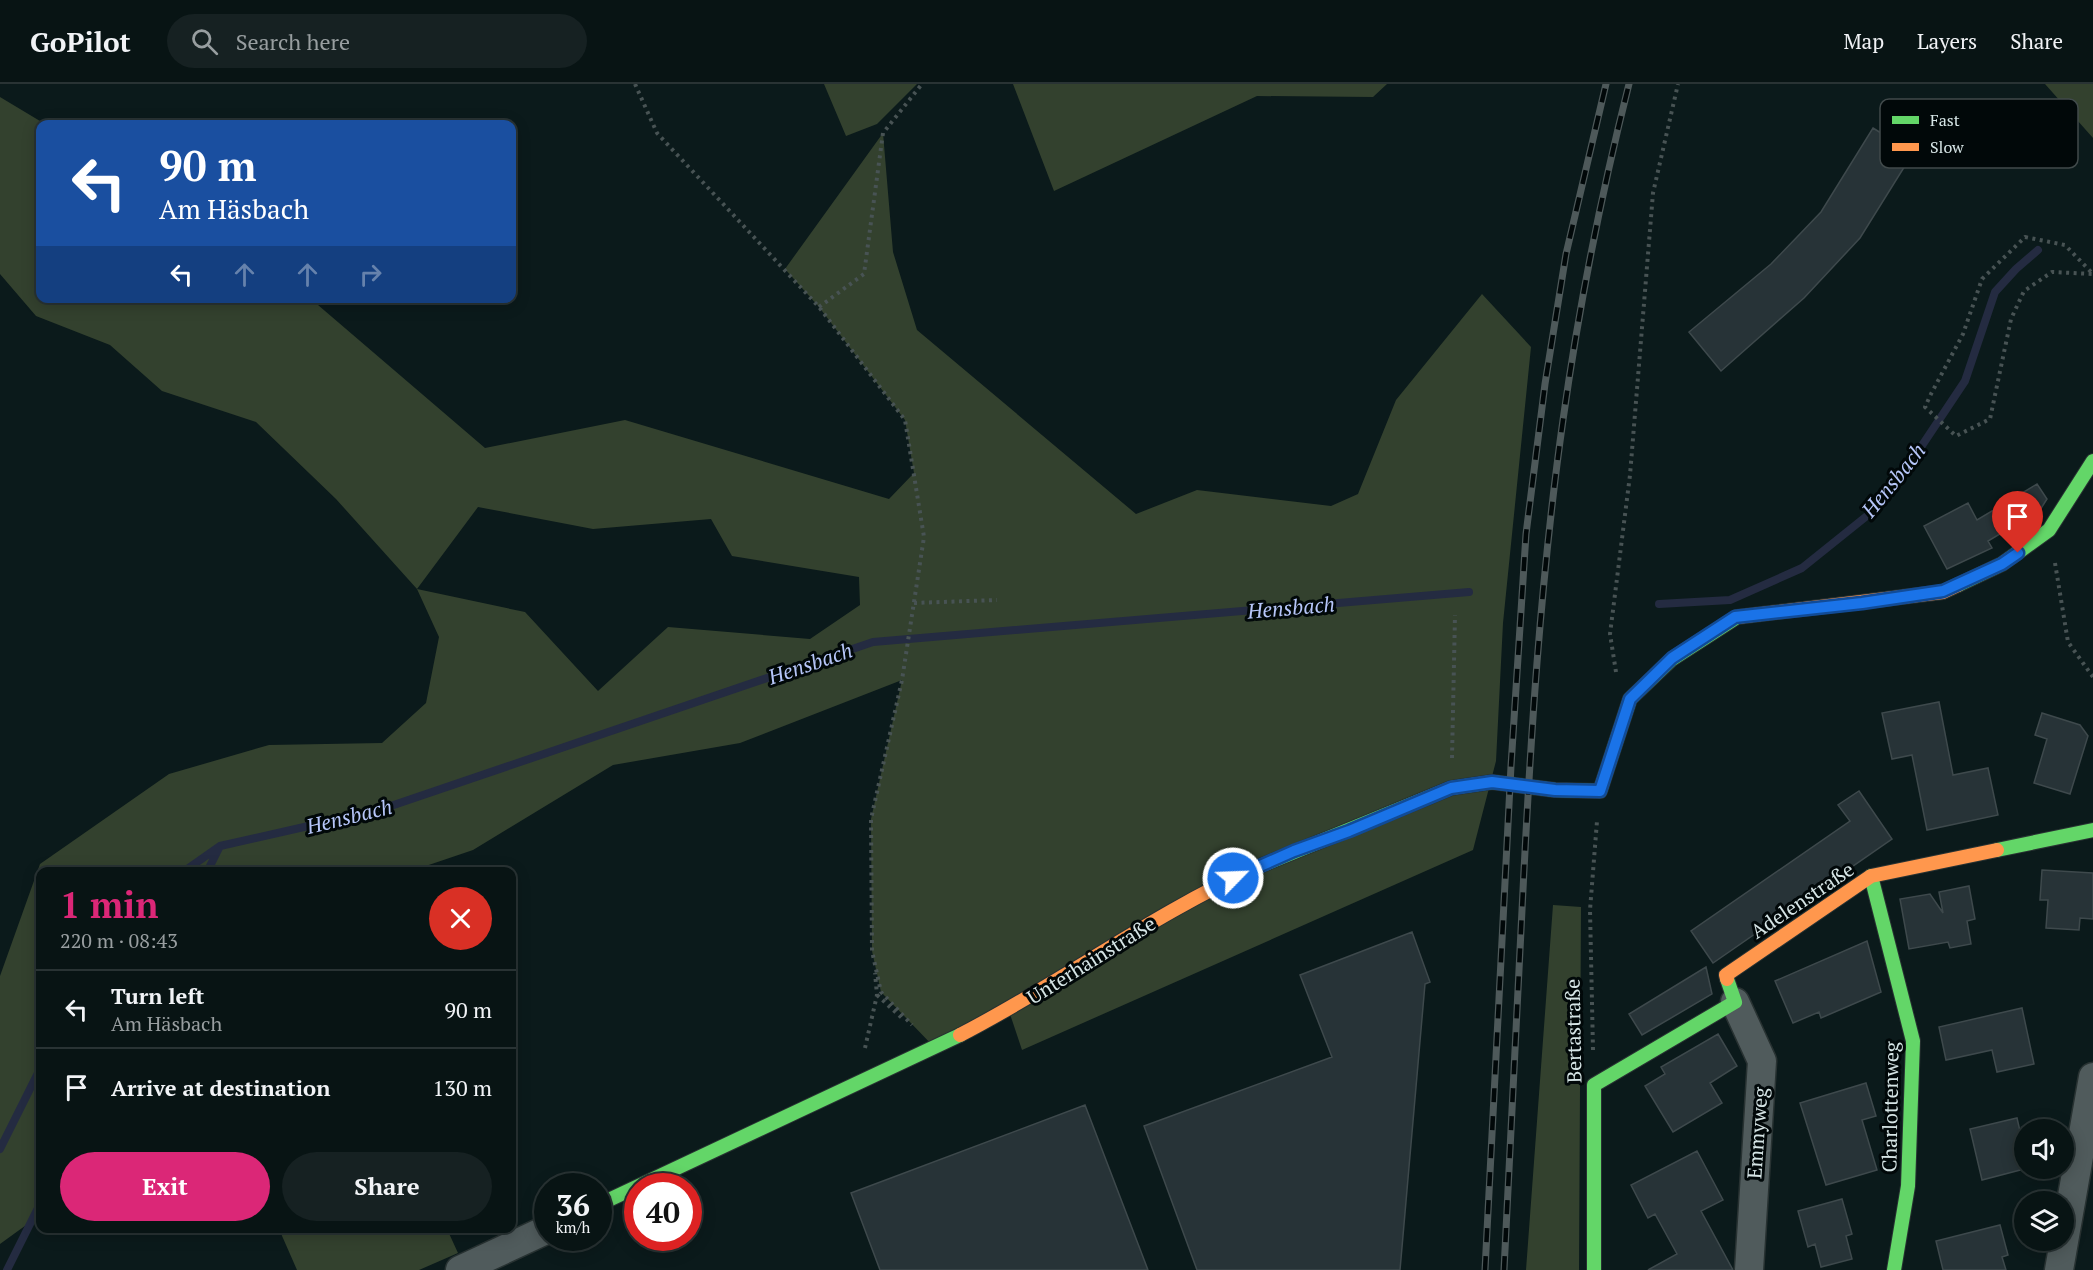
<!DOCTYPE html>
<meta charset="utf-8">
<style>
body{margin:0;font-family:"PT Serif",serif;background:#162122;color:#f1f3f6;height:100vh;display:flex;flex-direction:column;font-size:22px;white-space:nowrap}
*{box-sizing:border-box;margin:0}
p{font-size:20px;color:#989ea0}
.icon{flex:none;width:33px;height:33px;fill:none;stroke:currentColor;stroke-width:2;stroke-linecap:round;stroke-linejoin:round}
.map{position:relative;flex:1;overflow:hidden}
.panel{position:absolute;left:36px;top:783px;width:480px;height:366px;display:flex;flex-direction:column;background:#081414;border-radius:12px;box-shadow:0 3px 15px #0003,0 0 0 2px #293334}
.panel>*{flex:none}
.guide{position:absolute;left:36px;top:36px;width:480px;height:183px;border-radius:12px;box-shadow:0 3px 15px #0003,0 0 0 2px #293334;background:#1a4fa0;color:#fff;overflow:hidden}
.controls{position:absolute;left:2014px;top:1035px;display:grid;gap:12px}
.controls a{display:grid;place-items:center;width:60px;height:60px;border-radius:50%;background:#081414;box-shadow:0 3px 15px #0003,0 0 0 2px #293334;font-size:30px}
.speed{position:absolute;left:534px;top:1089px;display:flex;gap:12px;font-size:30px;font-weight:700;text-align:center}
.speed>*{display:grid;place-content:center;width:78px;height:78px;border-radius:50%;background:#081414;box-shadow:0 3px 15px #0003,0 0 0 2px #293334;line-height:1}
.speed small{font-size:15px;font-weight:400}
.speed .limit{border:9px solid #d22;background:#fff;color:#111}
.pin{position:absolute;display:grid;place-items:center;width:51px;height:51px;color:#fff;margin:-62px -26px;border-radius:50% 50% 50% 0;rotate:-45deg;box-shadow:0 0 6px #0007}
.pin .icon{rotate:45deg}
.me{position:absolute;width:66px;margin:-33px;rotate:66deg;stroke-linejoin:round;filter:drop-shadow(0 0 4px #0008)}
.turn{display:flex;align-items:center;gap:21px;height:126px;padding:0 24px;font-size:27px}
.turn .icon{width:78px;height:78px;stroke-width:2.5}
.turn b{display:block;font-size:42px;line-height:51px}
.lanes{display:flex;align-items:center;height:57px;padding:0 24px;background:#0003;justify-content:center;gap:30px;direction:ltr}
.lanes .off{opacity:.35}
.round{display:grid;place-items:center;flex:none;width:63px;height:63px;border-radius:32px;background:#162122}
.head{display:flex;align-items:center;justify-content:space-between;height:102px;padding:0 24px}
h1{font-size:36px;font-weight:800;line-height:45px;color:#db2777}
.button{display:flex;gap:12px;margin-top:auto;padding:12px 24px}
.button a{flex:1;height:69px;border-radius:36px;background:#db2777;color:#fff;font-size:24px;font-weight:800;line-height:69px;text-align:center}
.button a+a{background:#162122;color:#f1f3f6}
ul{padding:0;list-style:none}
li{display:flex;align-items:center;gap:18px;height:78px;padding:0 24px;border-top:2px solid #293334}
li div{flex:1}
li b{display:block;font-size:22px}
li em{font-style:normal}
header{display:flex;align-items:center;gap:36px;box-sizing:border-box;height:84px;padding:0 30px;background:#081414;border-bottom:2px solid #293334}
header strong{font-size:28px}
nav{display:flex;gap:33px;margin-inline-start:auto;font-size:21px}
.search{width:420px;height:54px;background:#162122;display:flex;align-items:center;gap:15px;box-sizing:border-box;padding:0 21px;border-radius:33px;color:#989ea0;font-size:22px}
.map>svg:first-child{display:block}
</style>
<header>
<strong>GoPilot</strong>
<div class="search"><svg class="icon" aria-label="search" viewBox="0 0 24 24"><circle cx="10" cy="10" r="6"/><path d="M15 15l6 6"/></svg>Search here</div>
<nav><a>Map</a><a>Layers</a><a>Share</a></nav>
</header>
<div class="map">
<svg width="2093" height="1186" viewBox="0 0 2093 1186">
<rect width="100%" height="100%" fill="#0b1a1b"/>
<path fill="#33412e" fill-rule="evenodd" d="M824,0h93l-40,40 -31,12z
M1013,0h374l-14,13 -116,-1 -203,95z
M2045,0h48v54z
M0,13l45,27h-5v174l271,1 174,149 140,-28 264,79 25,-26 -9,-53 -86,-113 -34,-38 98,-136 10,119 24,78 219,184 61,-24 134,16 27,-12 38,-94 86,-106 49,53 -28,276 -7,138 -23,89 -451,200 -13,-39 -74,37 -54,-56 -9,-41 -1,-132 31,-139 -162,63 -127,22 -140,85 -62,21 -371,1v343l-40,29v-268l40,-112 129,-90 100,-29 113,-2 44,-40 13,-66 -22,-48 -81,-90 -80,-77 -94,-31 -52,-46 -74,-29 -36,-42zM478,423l115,22 118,-10 21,37 127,21 1,28 -50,34 -142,-12 -70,64 -73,-79 -108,-23z
M1553,821l28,2 -2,363h-53z
M279,1145h168l11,24 -39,17h-122z"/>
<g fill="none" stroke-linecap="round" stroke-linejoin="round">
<path stroke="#242b41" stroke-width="8" d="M1659,520l71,-4 72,-32 66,-53 47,-59 50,-75 30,-89 21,-23 22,-19
M183,788l37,-26 159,-36 494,-168 596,-50
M207,788l12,-24
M0,1065l40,-80
M7,1186l33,-66"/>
</g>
<path fill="#273337" stroke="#3e494c" stroke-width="1.5" d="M1873,44l40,25 -53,85 -56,60 -83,73 -32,-39 82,-68 50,-52z
M2037,400l10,15 -7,11 -52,31 4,7 -45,21 -23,-43 44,-23 9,17z
M1939,618l14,73 35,-7 10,47 -71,15 -15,-75 -20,4 -10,-46z
M2042,629l38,12 8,11 -18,58 -36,-11 13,-44 -12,-4z
M1859,707l33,48 -179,124 -22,-32 159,-110 -12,-16z
M2042,786l51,3v46l-13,-1 -1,12 -33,-2 2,-28h-8z
M1969,802l6,33 -8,2 4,23 -21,4 -2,-6 -39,7 -9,-50 30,-5 13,19 -4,-21z
M1412,848l18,50 -5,2 -25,286h-203l-53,-144 188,-69 -32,-82z
M1867,857l14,51 -60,26 -2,-6 -26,11 -18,-42z
M1706,883l6,27 -70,41 -13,-21z
M2022,924l12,56 -37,8 -5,-22 -46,10 -7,-33z
M1718,950l19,32 -27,17 12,20 -49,29 -28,-46 20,-12 -4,-7z
M1866,999l10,33 -14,4 15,50 -51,15 -26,-82z
M1085,1021l63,165h-268l-29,-77z
M2017,1034l8,35v15h3l-46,12 -12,-51z
M1697,1067l26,49 -22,11 32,59h-85l29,-16 -22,-40 -7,4 -17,-33z
M1842,1115l10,35 -6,2 6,23 -31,8 -6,-23 -7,3 -10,-36z
M2000,1141l8,30 -6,2 4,13h-63l-7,-29z"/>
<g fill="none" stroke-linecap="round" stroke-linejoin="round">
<defs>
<path id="street" d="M1735,918l27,59 -13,209
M460,1186l88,-41
M2059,1186l34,-193"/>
<path id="fast" d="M1958,501l44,-21 47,-34 44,-69
M1997,766l96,-20
M1260,782l191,-78 41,-6 63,8 45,1 30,-92 42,-40 65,-42
M1871,792l42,165 -5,145 -14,84
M598,1121l362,-170
M1594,1186v-185l141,-83 -8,-23"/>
<path id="slow" d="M1737,533l206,-25 15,-7
M1727,895l-1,-4 145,-99 126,-26
M960,951c103,-53 194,-122 300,-169"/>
</defs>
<use href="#street" stroke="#283232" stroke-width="31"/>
<use href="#fast" stroke="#283232" stroke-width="16"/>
<use href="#slow" stroke="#283232" stroke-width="16"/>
<path stroke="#485354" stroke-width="4" stroke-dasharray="3 4.5" stroke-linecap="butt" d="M635,0l22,49 162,174 86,113 19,117 -22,143 -31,139 1,132 9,41 31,33
M2025,153l40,8 28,29 -41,-2 -28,19 -13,28 -21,100 -34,17 -31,-29 6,-13 32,-60 19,-55z
M819,223l45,-33 19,-141 39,-49
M2055,479l13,79 25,35
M914,519l83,-3
M1616,588l-6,-38 20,-159 23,-282 25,-109
M1452,674l3,-143
M877,911l26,24
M865,964l12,-53 -2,-22
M1593,966l-3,-140 7,-89"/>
<use href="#street" stroke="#505b5c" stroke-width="28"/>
<use href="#fast" stroke="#63d668" stroke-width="14"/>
<use href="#slow" stroke="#ff974d" stroke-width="14"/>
<defs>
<path id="rail" d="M1485,1186l26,-504 15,-232 19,-150 21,-130 40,-170
M1504,1186c6,-120 12,-240 18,-360 8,-164 18,-328 41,-490 16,-114 38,-225 66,-336"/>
</defs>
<use href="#rail" stroke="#4e595a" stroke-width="7"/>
<use href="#rail" stroke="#010809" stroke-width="4.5" stroke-dasharray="14" stroke-linecap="butt"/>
</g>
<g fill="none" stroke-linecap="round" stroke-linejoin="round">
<defs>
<path id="route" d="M1233,794l61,-27 55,-20 102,-43 41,-6 63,8 45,1 30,-92 42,-41 63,-41 127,-14 81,-12 59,-27 16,-11"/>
</defs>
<use href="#route" stroke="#114b97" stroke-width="15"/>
<use href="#route" stroke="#1a73e8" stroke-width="10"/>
</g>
<g text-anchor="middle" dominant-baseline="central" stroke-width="6" stroke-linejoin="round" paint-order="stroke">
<g font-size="20" fill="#d6e5e6" stroke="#010809">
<text transform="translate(1802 816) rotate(-34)">Adelenstraße</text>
<text transform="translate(1091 876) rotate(-32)">Unterhainstraße</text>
<text transform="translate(1573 947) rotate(-91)">Bertastraße</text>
<text transform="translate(1890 1023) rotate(-89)">Charlottenweg</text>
<text transform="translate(1757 1049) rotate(-86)">Emmyweg</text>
</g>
<g font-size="21" font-style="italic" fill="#b6c6f9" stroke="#010809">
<text transform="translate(1893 396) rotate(-51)">Hensbach</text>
<text transform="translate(1291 523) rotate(-5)">Hensbach</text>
<text transform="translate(810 579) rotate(-19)">Hensbach</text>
<text transform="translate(349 732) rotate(-14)">Hensbach</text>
</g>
</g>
<rect x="1880" y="15" width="198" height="69" rx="9" fill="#010809" stroke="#414a4b" stroke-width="1.5"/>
<rect x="1892" y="32" width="27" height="8" fill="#63d668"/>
<rect x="1892" y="59" width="27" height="8" fill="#ff974d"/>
<g font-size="16" fill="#d6e5e6">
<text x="1930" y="42">Fast</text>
<text x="1930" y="69">Slow</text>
</g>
</svg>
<div class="controls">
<a><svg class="icon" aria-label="sound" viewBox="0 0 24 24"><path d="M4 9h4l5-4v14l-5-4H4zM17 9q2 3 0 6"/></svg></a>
<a><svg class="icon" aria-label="layers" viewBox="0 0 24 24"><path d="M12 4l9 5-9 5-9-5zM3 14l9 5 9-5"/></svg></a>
</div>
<div class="speed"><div>36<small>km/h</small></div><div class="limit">40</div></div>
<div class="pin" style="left:2018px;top:469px;background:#d93025"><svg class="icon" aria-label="arrive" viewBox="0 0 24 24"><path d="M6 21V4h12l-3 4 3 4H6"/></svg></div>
<svg class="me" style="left:1233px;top:794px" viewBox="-20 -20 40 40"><circle r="17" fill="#1a73e8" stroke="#fff" stroke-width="3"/><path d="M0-11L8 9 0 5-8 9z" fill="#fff"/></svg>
<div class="guide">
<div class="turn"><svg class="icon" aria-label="left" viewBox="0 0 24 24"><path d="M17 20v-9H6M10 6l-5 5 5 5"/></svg><div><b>90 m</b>Am Häsbach</div></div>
<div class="lanes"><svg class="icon" aria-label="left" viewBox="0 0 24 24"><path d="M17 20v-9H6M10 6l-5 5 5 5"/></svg><svg class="icon off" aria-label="ahead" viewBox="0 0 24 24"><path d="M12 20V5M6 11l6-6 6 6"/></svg><svg class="icon off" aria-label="ahead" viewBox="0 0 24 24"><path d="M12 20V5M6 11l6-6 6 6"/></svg><svg class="icon off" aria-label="right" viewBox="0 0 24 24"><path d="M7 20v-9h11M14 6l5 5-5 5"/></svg></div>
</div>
<section class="panel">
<div class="head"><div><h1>1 min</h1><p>220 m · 08:43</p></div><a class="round" style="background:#d93025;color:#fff"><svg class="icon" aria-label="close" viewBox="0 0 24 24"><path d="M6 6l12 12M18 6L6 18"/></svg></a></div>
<ul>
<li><svg class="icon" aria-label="left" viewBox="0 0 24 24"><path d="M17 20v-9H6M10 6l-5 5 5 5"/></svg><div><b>Turn left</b><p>Am Häsbach</p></div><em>90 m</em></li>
<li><svg class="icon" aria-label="arrive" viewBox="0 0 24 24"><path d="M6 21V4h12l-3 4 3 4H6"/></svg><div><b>Arrive at destination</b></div><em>130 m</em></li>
</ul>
<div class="button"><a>Exit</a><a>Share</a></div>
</section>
</div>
